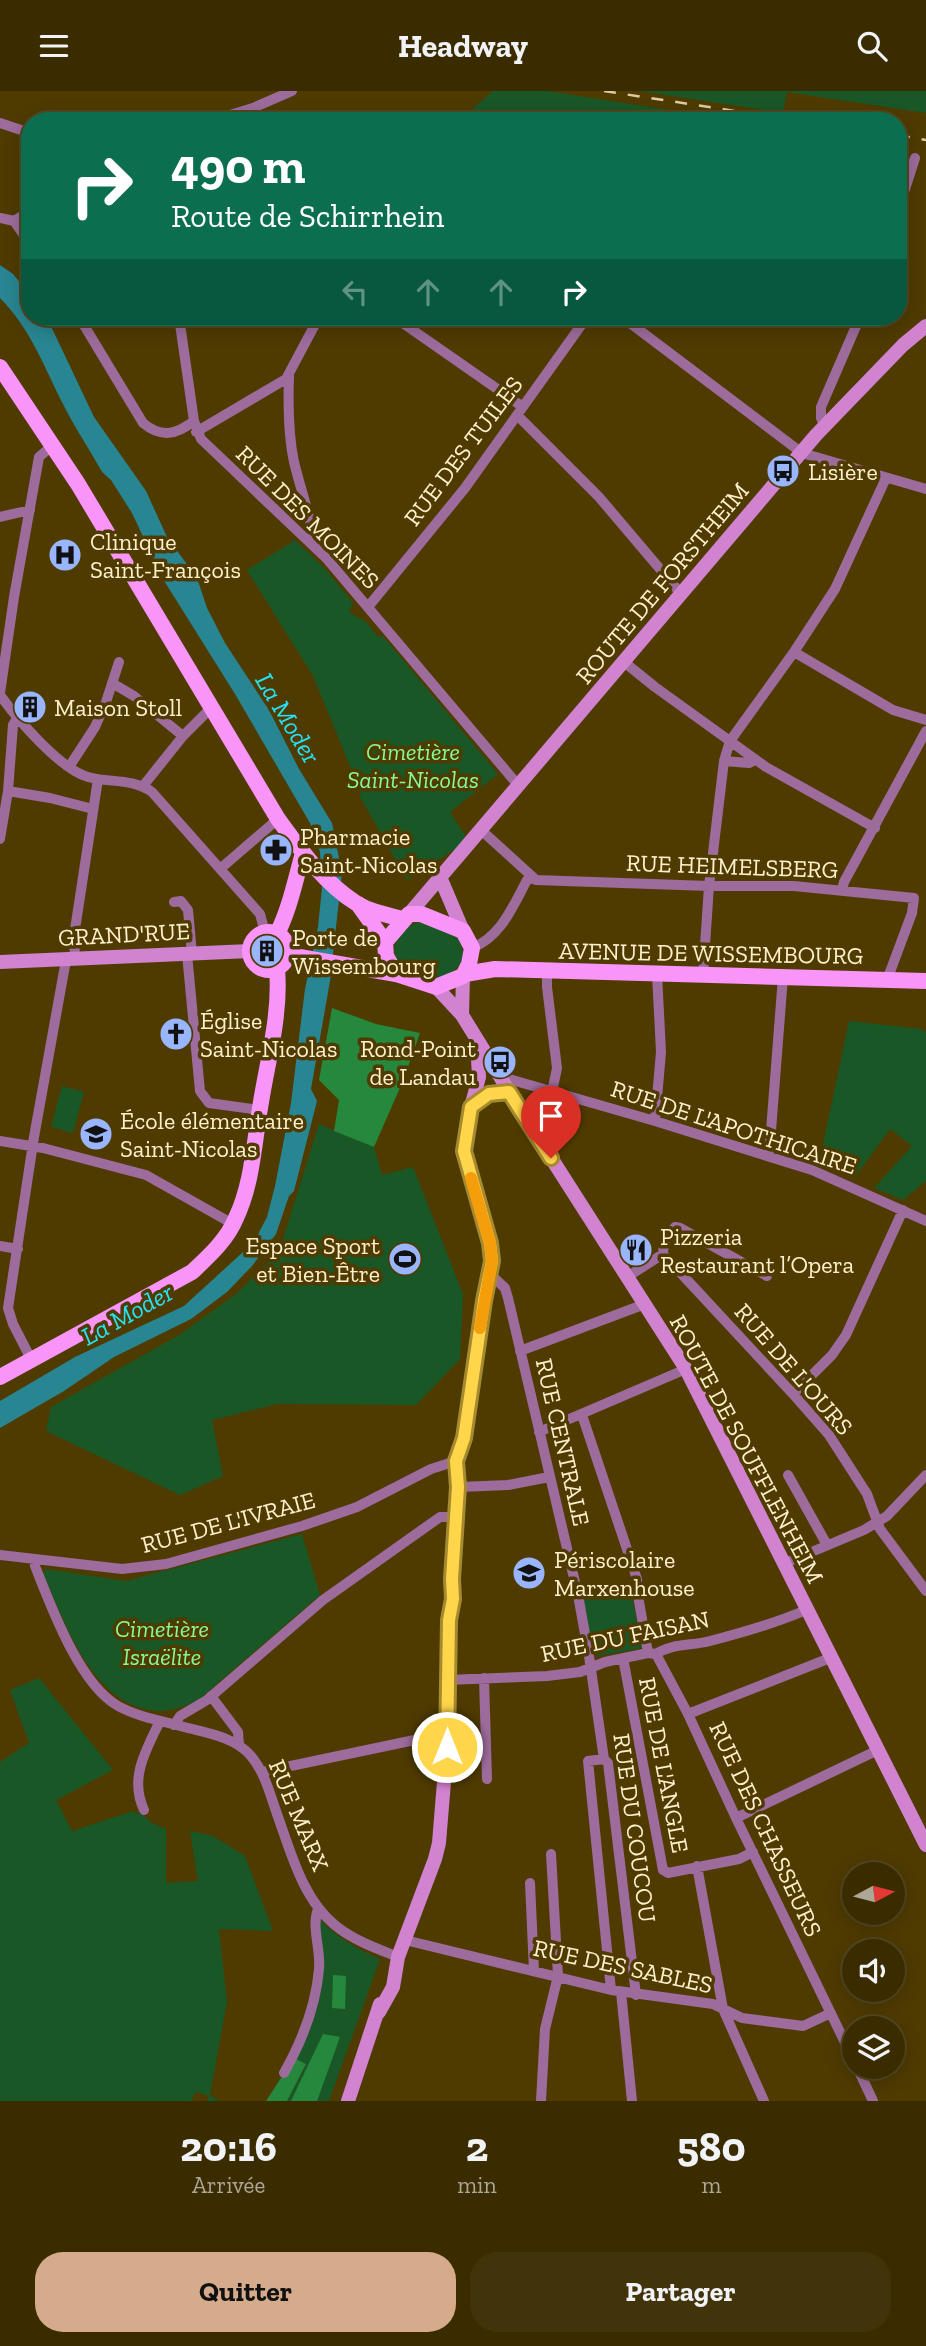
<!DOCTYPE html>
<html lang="fr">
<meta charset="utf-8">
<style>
body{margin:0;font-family:"Zilla Slab",serif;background:#42340a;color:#f1f3f6;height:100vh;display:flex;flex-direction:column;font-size:26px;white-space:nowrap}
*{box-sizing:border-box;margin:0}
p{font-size:23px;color:#aca799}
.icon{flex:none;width:38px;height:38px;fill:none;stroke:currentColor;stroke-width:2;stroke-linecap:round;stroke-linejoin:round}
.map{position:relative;height:2010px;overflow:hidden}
.sheet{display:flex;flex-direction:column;background:#3b2c00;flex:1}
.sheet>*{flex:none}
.guide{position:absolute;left:21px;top:21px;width:886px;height:214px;border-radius:28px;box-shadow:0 4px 18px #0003,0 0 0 2px #544822;background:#0b6e4f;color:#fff;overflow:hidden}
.needle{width:46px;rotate:83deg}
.controls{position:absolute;left:842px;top:1771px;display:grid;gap:14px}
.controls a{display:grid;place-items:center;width:63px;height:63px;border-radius:50%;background:#3b2c00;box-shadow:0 4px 18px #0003,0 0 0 2px #544822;font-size:35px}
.pin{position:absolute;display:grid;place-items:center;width:60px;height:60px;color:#fff;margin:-72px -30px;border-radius:50% 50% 50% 0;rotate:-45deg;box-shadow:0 0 7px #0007}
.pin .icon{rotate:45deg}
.me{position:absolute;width:77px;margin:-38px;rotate:0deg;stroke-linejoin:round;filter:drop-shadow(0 0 5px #0008)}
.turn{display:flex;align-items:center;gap:24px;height:147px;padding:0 35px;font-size:32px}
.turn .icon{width:91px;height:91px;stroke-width:2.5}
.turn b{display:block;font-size:49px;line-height:60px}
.lanes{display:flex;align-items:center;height:66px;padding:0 35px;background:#0003;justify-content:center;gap:35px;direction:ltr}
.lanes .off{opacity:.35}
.eta{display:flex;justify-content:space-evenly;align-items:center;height:119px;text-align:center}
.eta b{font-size:42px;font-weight:800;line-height:49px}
.primary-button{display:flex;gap:14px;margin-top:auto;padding:14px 35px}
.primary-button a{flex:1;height:80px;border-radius:28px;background:#d6ab8b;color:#111;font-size:28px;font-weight:800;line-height:80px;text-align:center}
.primary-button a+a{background:#42340a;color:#f1f3f6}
header{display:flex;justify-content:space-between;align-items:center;height:91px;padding:0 35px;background:#3b2c00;font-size:32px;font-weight:800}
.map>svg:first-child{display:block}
</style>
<header><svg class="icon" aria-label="menu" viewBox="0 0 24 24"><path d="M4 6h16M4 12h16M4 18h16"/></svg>Headway<svg class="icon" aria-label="search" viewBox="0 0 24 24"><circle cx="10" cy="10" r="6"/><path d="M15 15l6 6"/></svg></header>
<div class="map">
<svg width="926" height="2010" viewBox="0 0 926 2010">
<rect width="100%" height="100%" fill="#4f3b00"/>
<path fill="#1a5727" d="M493,0h54l194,30h-274l-5,-3z
M639,0h287v22l-139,-21 -4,21z
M295,449l31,30 27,33 -4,9 17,10 12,15 5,-1 115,138 -48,38 16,25 -6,9 -53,34 -48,-85 2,-2 -48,-117 -66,-106z
M419,831l37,14c16,22 2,35 -18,44 -10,-4 -24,-6 -33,-11 -22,-15 -6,-42 14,-47z
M849,930l72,8 5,3v149l-23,19 -29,-12 38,-42 -22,-17 -36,49 -35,-15z
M62,995l22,6 -11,41 -22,-6z
M319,1033l55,23 8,28 31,-8 50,127 -3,65 -44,46 -139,-1 -65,16 11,56 -43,19 -134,-64 5,-24 128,-72 57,-41 43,-42z
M302,1443l18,61 -123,106c-12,5 -24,10 -37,10 -66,-1 -95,-88 -117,-138l3,-4 80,12z
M630,1493l12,64 -45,8 -4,-6 -10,-51 26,-5v-4z
M39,1587l74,92 -57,30 16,31 61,-20 4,3 4,-2 9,10 16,7v54l32,-2 -8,-50 23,5 32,20 28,75 -54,-2 8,73 -17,93 9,6h-12l2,-5 -13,-4 -5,9h-191v-339l29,-19 -19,-53z
M320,1829c18,18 37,29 60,39l-51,142h-42l19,-36 -12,-7 24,-63z"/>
<path fill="#26883c" d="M332,917l44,16 44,9 -17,48 -29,66 -40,-16 5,-31 -20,-20z
M333,1884l13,1 -1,33 -13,-1z
M323,1943l17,3 -23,64h-26z
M294,1967l12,6 -19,37h-21z"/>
<path fill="#288692" d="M0,174l13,9 17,21v22h16l2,3 46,97 52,74 21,46 30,41 10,30 18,35 44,67 30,59 33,54 10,50 -12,108 -19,108 6,12 -23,90 -5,5 -13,38 -24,32 -25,26 -36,27 -77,38 -50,34 -64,37v-27l75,-44 109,-51 70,-64 13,-25 8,-31 16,-83 14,-114 13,-62 4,-39 -2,-36 -10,-29 -75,-129 -72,-115 -31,-66 -21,-33 -9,-8c-12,-22 -27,-44 -38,-66 -20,-39 -33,-77 -64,-108z"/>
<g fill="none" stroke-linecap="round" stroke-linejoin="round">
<path stroke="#9d6c9c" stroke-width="10" d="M210,30l43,-13 39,-17
M399,30l21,-6
M0,32l30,10
M898,120l17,-53
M0,127l14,3 16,23
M14,130l16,-10
M79,226l64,106c18,15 33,12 51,-2
M179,226l15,104 7,18 126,120 191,226
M394,226l129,90
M622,226l180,136 124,36
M289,285c-1,28 -1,58 5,86 7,29 17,55 21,85
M517,324l82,82 83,98
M825,336l-4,-9v-11l39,-90
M196,341l90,-53 33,-62
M0,426l30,-7
M368,516l97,-119 122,-171
M794,561l99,58 33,10
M624,571l31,25 111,80 109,61
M112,592l22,13 49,40
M0,602l14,-96 25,-140 14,-12
M0,604c17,24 60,74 88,82 22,6 44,1 64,15l108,122 5,18
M724,670l25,2 6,-3
M69,676l26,-40 11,-25 13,-40
M143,695l40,-50 28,-28
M8,700l42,7 43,11
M481,739l55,50 173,6h85l120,12 -2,15 -25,67
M0,748l8,-48 5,-66 4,-7
M220,778l58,-50
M842,799l2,-8 82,-151
M174,811l7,-1 7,9 4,44
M472,857c29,-11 41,-42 55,-68l6,-2
M187,863l13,137 9,12 51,7
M75,868l-1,-23 24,-157
M547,880v16l10,81 -5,24
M703,884l6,-89 15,-125 6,-20 64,-89 41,-63 51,-111
M502,990l7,-2 146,42 157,49 114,51
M655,1030l6,-69 -4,-78
M0,1050l43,7 103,27 87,49
M769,1065l14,-179
M0,1155l18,3
M663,1163c0,-10 5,-20 12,-27l5,1 87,48
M490,1183l15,14 3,10 70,297 11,61 15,103 4,4 28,232
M627,1186l36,-23 130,140 36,41 38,59 13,35 46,62
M520,1260l125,-47
M31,1268l-18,-35 -5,-16 26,-171 32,-177
M793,1303l39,-39 14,-20 57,-125
M582,1324l55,164v11l11,63
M539,1341l147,-63
M788,1384l39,70
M459,1396l49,-2 41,-8
M0,1464l122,14 44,-5 136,-38 55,-19 74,-38 25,-8
M35,1468v7c16,40 44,118 83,140 20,11 44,15 66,21 23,6 51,10 67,29 14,17 19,38 26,58 14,39 26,86 59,112 17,14 42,23 62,31
M783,1473l81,-34 23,-14 39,-41
M656,1563l32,60 48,104 118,243
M623,1567l40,212 5,3 71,-14 14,-7
M484,1587l3,101
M447,1589l100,-4 33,-4 25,-10 43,-9 8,1c16,-11 36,-8 54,-13 31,-8 66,-18 96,-31
M211,1605l27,36 1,13
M688,1623l142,-56
M174,1634l6,-9 27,-16 116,-100 117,-83h16
M604,1668l-16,2 23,229
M262,1681l186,-39
M144,1719c-15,-32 2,-60 16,-89
M736,1727l142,-68
M697,1775l26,143 41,92
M530,1792l4,88
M405,1849l206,50 102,14 29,14 61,8 28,-13
M621,1901l11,109
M857,1976l16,34
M284,1982c18,-32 32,-68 35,-104 2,-20 -8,-42 -1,-60
M541,2010l4,-72 13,-53 -7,-122"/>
<path stroke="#d183d0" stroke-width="14" d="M440,786l23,54
M409,823l407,-479 87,-90 23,-19
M0,871l250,-11
M436,896l26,28 63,102 161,252 240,476
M462,924l1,-39
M471,1016l18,-13 20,-2
M379,1921l14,-25 5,-30 37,-98 4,-16 9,-110 1,-113 4,-21 -1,-20 7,-92 -3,-26 8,-23 20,-137 8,-40 -2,-18 -26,-92 2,-24 13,-50 -2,-37
M348,2010l32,-97"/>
<path stroke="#f994f8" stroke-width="16" d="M0,276l78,117 200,335c22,30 46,64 78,84 14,9 31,12 47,16
M358,813l27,38
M250 860a19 19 0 1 1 38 0a19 19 0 1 1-38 0Z
M277,843c13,-26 18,-53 26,-81
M288,864l108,19 40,13 27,-11 6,-12 3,-16 -9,-17 -42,-17h-12l-24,28 1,14 10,18
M465,883l30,-5 431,12
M0,1286l192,-105c17,-16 35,-32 44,-54 17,-36 18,-77 25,-116 7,-43 20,-89 16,-133"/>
<path stroke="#dccca5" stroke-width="2.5" stroke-dasharray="12 12" stroke-linecap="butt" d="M604,0l197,30
M898,44l28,5"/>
</g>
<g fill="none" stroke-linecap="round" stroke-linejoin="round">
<defs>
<path id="route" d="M447,1656l2,-127 4,-21 -1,-20 6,-92 -2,-26 8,-23 20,-137 8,-40 -2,-18 -26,-92 7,-44 18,-13 20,-2 42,66"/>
</defs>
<use href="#route" stroke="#a68a30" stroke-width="18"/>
<use href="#route" stroke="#ffd54a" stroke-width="12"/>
<path stroke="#f59e0b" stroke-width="12" d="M471,1087l19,65 2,18 -12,67"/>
</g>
<defs>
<symbol id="bus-disc" viewBox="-11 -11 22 22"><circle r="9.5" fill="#99b5fd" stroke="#4f3b00"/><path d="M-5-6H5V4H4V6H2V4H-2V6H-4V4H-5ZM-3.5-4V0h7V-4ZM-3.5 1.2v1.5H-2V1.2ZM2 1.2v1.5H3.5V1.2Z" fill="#111"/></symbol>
<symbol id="hospital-disc" viewBox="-11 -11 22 22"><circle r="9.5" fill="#99b5fd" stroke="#4f3b00"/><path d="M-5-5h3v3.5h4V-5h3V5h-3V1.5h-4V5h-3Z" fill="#111"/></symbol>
<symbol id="building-disc" viewBox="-11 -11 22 22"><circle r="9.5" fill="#99b5fd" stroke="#4f3b00"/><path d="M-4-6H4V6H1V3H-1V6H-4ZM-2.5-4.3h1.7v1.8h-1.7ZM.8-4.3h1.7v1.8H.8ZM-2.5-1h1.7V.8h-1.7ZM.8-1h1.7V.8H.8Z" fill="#111"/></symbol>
<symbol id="pharmacy-disc" viewBox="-11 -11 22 22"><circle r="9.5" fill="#99b5fd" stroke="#4f3b00"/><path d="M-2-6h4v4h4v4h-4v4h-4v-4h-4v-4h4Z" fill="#111"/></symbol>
<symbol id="church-disc" viewBox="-11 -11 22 22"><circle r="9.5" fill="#99b5fd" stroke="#4f3b00"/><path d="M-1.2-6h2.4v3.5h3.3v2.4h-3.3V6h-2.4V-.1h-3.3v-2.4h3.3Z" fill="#111"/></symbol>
<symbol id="school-disc" viewBox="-11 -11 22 22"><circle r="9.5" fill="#99b5fd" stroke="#4f3b00"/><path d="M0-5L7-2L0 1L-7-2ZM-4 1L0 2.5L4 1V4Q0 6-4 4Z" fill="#111"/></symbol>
<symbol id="restaurant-disc" viewBox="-11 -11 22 22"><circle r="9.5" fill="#99b5fd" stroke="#4f3b00"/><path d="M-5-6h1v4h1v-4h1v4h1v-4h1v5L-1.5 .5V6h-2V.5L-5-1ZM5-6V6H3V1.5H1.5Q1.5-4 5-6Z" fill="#111"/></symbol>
<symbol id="stadium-disc" viewBox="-11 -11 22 22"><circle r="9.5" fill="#99b5fd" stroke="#4f3b00"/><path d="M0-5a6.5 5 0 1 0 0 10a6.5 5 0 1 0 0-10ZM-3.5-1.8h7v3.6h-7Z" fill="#111"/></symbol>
</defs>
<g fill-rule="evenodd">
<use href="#bus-disc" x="764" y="361" width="38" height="38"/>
<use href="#hospital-disc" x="46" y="445" width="38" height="38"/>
<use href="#building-disc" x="11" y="597" width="38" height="38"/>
<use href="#pharmacy-disc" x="257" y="740" width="38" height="38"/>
<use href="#building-disc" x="248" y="841" width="38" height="38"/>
<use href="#church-disc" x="157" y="924" width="38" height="38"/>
<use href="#bus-disc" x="481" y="952" width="38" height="38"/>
<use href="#school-disc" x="77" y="1024" width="38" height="38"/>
<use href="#restaurant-disc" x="617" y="1140" width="38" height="38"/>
<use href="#stadium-disc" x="386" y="1149" width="38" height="38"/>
<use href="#school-disc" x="510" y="1463" width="38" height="38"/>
</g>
<g text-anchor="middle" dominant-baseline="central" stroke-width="7" stroke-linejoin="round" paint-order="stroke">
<g font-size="24" fill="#feefcd" stroke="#4f3b00">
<text transform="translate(463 360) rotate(-53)">RUE DES TUILES</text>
<text transform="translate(308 426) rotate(45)">RUE DES MOINES</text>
<text transform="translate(662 492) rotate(-50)">ROUTE DE FORSTHEIM</text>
<text transform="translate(732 775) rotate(2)">RUE HEIMELSBERG</text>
<text transform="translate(124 843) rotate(-3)">GRAND'RUE</text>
<text transform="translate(711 862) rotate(1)">AVENUE DE WISSEMBOURG</text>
<text transform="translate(734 1036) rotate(18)">RUE DE L'APOTHICAIRE</text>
<text transform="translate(794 1278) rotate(49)">RUE DE L'OURS</text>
<text transform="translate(563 1351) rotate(77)">RUE CENTRALE</text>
<text transform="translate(747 1358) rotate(62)">ROUTE DE SOUFFLENHEIM</text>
<text transform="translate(228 1431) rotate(-15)">RUE DE L'IVRAIE</text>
<text transform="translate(625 1545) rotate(-12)">RUE DU FAISAN</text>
<text transform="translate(664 1674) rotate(79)">RUE DE L'ANGLE</text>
<text transform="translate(299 1724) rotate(67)">RUE MARX</text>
<text transform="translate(635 1737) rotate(82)">RUE DU COUCOU</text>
<text transform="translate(766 1738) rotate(65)">RUE DES CHASSEURS</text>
<text transform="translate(623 1875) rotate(12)">RUE DES SABLES</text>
</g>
<g font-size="24" fill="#feefcd" stroke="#4f3b00" text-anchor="start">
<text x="808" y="380">Lisière</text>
<text x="90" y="450">Clinique<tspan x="90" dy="28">Saint-François</tspan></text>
<text x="54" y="616">Maison Stoll</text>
<text x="300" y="745">Pharmacie<tspan x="300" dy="28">Saint-Nicolas</tspan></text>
<text x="292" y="846">Porte de<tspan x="292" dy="28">Wissembourg</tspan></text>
<text x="200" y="929">Église<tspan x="200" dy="28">Saint-Nicolas</tspan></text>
<text x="476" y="957" text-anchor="end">Rond-Point<tspan x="476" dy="28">de Landau</tspan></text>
<text x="120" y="1029">École élémentaire<tspan x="120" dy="28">Saint-Nicolas</tspan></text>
<text x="660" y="1145">Pizzeria<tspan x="660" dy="28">Restaurant l’Opera</tspan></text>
<text x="380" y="1154" text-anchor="end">Espace Sport<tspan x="380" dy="28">et Bien-Être</tspan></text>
<text x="554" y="1468">Périscolaire<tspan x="554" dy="28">Marxenhouse</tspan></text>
</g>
<g font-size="24" font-style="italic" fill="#85fb97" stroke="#4f3b00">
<text x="413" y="660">Cimetière<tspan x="413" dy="28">Saint-Nicolas</tspan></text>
<text x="162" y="1537">Cimetière<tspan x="162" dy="28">Israëlite</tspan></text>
</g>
<g font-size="26" font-style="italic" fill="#25e2f7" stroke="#4f3b00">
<text transform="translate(288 627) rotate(59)">La Moder</text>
<text transform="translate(127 1223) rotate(-29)">La Moder</text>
</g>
</g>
</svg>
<div class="controls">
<a><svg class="needle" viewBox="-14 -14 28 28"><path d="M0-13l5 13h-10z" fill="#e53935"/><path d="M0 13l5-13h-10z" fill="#aca799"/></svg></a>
<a><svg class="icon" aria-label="sound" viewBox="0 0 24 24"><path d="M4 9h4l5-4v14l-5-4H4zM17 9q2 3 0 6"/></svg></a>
<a><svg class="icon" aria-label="layers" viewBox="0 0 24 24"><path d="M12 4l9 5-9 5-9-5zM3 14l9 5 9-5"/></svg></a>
</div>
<div class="pin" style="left:551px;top:1067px;background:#d93025"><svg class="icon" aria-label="arrive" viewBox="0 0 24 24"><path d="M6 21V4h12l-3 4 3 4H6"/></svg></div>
<svg class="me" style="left:447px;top:1656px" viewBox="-20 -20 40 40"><circle r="17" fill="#ffd54a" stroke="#fff" stroke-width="3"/><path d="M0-11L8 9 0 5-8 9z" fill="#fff"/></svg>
<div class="guide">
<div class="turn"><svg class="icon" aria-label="right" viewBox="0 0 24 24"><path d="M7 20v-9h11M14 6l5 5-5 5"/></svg><div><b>490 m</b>Route de Schirrhein</div></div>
<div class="lanes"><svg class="icon off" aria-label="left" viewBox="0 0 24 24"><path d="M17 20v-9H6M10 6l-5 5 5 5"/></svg><svg class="icon off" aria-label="ahead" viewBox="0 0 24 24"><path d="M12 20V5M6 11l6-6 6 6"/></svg><svg class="icon off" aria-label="ahead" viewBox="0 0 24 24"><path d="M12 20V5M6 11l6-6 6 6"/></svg><svg class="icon" aria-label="right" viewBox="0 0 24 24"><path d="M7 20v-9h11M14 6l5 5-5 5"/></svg></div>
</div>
</div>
<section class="sheet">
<div class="eta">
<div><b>20:16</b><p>Arrivée</p></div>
<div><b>2</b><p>min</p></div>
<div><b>580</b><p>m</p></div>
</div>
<div class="primary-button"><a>Quitter</a><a>Partager</a></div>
</section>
